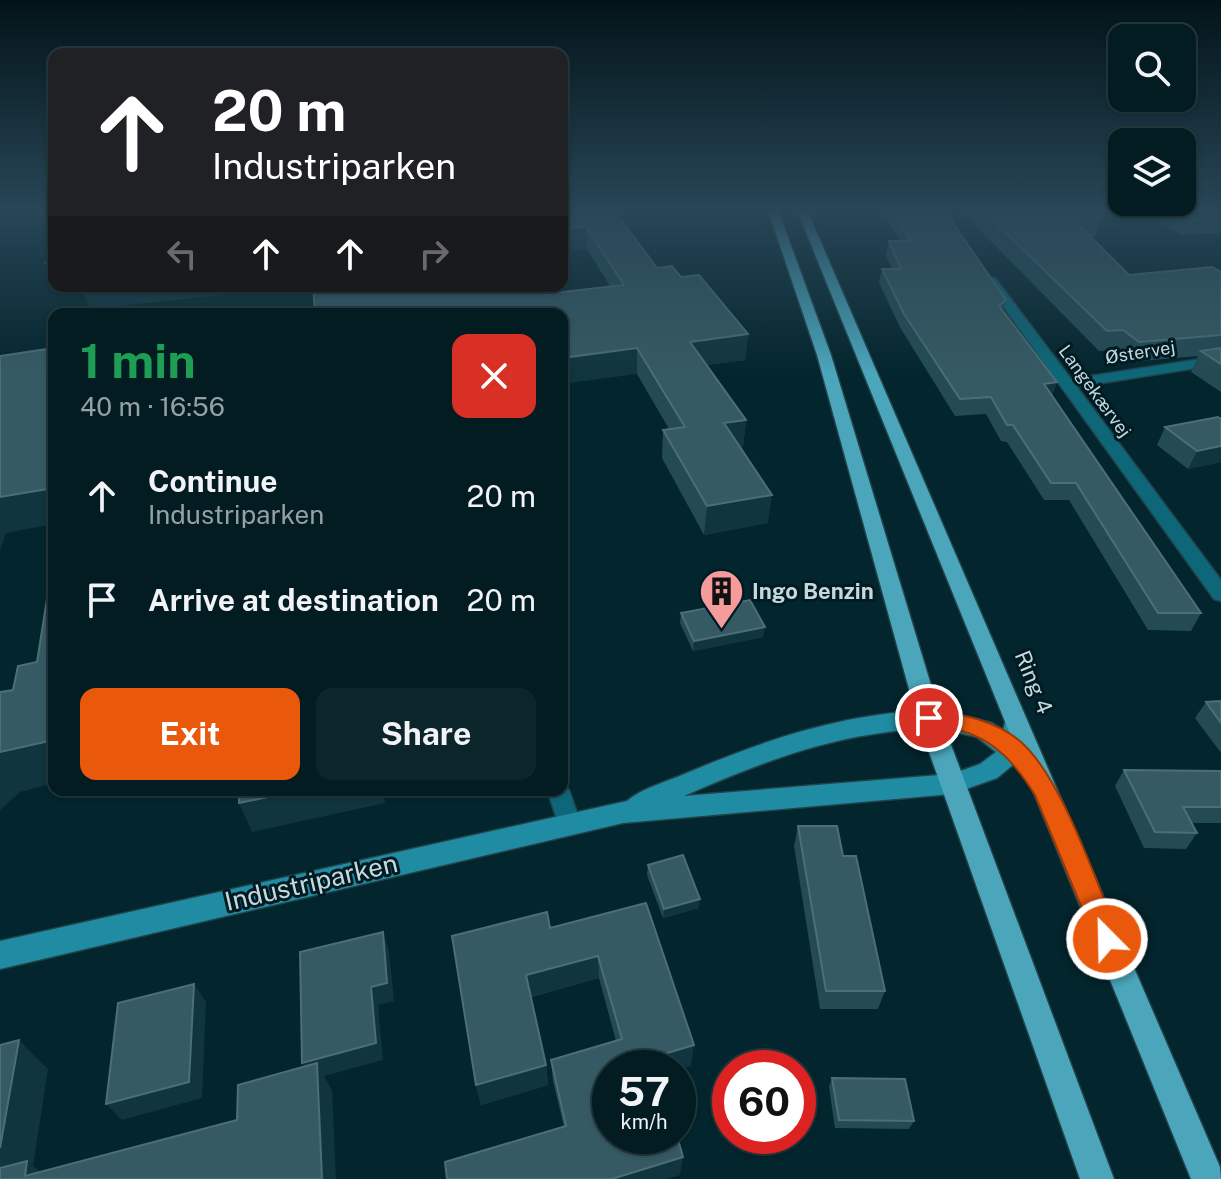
<!DOCTYPE html>
<meta charset="utf-8">
<style>
body{margin:0;font-family:"Public Sans",sans-serif;background:#0c252a;color:#f1f3f6;height:100vh;display:flex;flex-direction:column;font-size:30px;white-space:nowrap}
*{box-sizing:border-box;margin:0}
p{font-size:26px;color:#96a1a5}
.icon{flex:none;width:44px;height:44px;fill:none;stroke:currentColor;stroke-width:2;stroke-linecap:round;stroke-linejoin:round}
.map{position:relative;flex:1;overflow:hidden}
.sheet{position:absolute;left:48px;top:308px;width:520px;height:488px;display:flex;flex-direction:column;background:#021c22;border-radius:16px;box-shadow:0 2px 6px #0004,0 0 0 2px #233a40}
.sheet>*{flex:none}
.guide{position:absolute;left:48px;top:48px;width:520px;height:244px;border-radius:16px;box-shadow:0 2px 6px #0004,0 0 0 2px #233a40;background:#202124;color:#fff;overflow:hidden}
.controls{position:absolute;left:1108px;top:24px;display:grid;gap:16px}
.controls a{display:grid;place-items:center;width:88px;height:88px;border-radius:16px;background:#021c22;box-shadow:0 2px 6px #0004,0 0 0 2px #233a40;font-size:40px}
.speed{position:absolute;left:592px;top:1050px;display:flex;gap:16px;font-size:40px;font-weight:700;text-align:center}
.speed>*{display:grid;place-content:center;width:104px;height:104px;border-radius:50%;background:#021c22;box-shadow:0 2px 6px #0004,0 0 0 2px #233a40;line-height:1}
.speed small{font-size:20px;font-weight:400}
.speed .limit{border:12px solid #d22;background:#fff;color:#111}
.pin{position:absolute;display:grid;place-items:center;width:68px;height:68px;color:#fff;margin:-34px;border:4px solid #fff;border-radius:50%;box-shadow:0 2px 8px #0007}
.me{position:absolute;width:88px;margin:-44px;rotate:337deg;stroke-linejoin:round;filter:drop-shadow(0 0 6px #0008)}
.turn{display:flex;align-items:center;gap:28px;height:168px;padding:0 32px;font-size:36px}
.turn .icon{width:104px;height:104px;stroke-width:2.5}
.turn b{display:block;font-size:56px;line-height:68px}
.lanes{display:flex;align-items:center;height:76px;padding:0 32px;background:#0003;justify-content:center;gap:40px;direction:ltr}
.lanes .off{opacity:.35}
.round{display:grid;place-items:center;flex:none;width:84px;height:84px;border-radius:16px;background:#0c252a}
.head{display:flex;align-items:center;justify-content:space-between;height:136px;padding:0 32px}
h1{font-size:48px;font-weight:700;line-height:60px;color:#1e9e55}
.action{display:flex;gap:16px;margin-top:auto;padding:16px 32px}
.action a{flex:1;height:92px;border-radius:16px;background:#ea580c;color:#fff;font-size:32px;font-weight:700;line-height:92px;text-align:center}
.action a+a{background:#0c252a;color:#f1f3f6}
ul{padding:0;list-style:none}
li{display:flex;align-items:center;gap:24px;height:104px;padding:0 32px}
li div{flex:1}
li b{display:block;font-size:30px}
li em{font-style:normal}
.map>svg:first-child{display:block}
</style>
<div class="map">
<svg width="1221" height="1179" viewBox="0 0 1221 1179">
<rect width="100%" height="100%" fill="#03252d"/>
<g fill="none" stroke-linecap="round" stroke-linejoin="round">
<defs>
<path id="lane" d="M562,782l7,8 12,34 -4,7 -8,3 -8,-3 -14,-41h15z"/>
<path id="street" d="M987,278h8l76,101 150,-23v8l-144,23 144,193v21l-7,-2 -229,-318z"/>
<path id="secondary" d="M938,710l54,13 11,8 4,-17 8,-3 8,3 4,6 -4,26 8,10 -4,7 -13,1 -17,14 -45,16 -329,29 -623,146v-28l627,-140c14,-12 38,-19 55,-26 85,-36 164,-63 256,-65zM938,728l39,9 19,15 -16,12 -28,10 -268,22c87,-38 158,-65 254,-68z"/>
<path id="primary" d="M768,210h10l53,145 110,363 173,461h-34l-163,-461 -100,-363z
M797,210h10l413,957 1,12h-30z"/>
</defs>
<use href="#lane" stroke="#224249" stroke-width="3"/>
<use href="#street" stroke="#224249" stroke-width="3"/>
<use href="#secondary" stroke="#224249" stroke-width="3"/>
<use href="#primary" stroke="#224249" stroke-width="3"/>
<use href="#lane" fill="#0d6779" fill-rule="evenodd"/>
<use href="#street" fill="#0d6779" fill-rule="evenodd"/>
<use href="#secondary" fill="#1f8ca3" fill-rule="evenodd"/>
<use href="#primary" fill="#4ba6bc" fill-rule="evenodd"/>
</g>
<path fill="#244b54" d="M562,210l95,58 24,9 67,57 -3,26 -39,5 40,55 -3,27h-3l28,76 -64,12 -42,-77 1,-28 6,-1 -32,-55 -322,-61 230,-19 65,-8z
M881,210h63l62,90 -3,10 54,72 -5,14 149,217 -10,18 -43,-1 -79,-130h-25l-37,-58 -6,-1 -15,-27 -31,2 -54,-87 -22,-46 3,-14h10l-6,-14 3,-14h11z
M960,210h134l8,8 -6,18h-6l39,39 92,-3v120l-30,-20 7,-16 -68,6 -15,-12 -16,1z
M1141,210h80v23l-40,2z
M1221,419v43l-33,7 -31,-24 8,-18z
M681,613l82,24 -70,14 -13,-28z
M1221,701v52l-26,-35 11,-16z
M1124,770l97,1v52h-29l5,10 -11,16 -42,-1 -29,-62z
M798,826l87,165 -7,18h-58l-26,-163z
M648,865l51,43 -36,10 -16,-43z
M646,903l45,163 -81,2 70,107 -116,-48 -11,-46 -2,-21 65,-19 -17,-63 -68,19 15,68 2,20 -67,20 -5,-20 74,-157z
M832,1078l82,43 -5,8 -74,-1 -6,-41z"/>
<path fill="#10353e" d="M586,227l1,22 -25,3v-23z
M54,262v19l-8,-18z
M81,286h224l-215,23z
M748,334l-3,26 -57,7 2,-25z
M637,348v26l-75,10v-26z
M1057,382l-6,16 -7,-14z
M746,420l-3,27 -22,3 3,-27z
M1221,446v16l-33,7 9,-18z
M54,488v36l-48,9 -6,17v-53z
M772,495l-4,28 -64,12 3,-29z
M765,627l-2,10 -70,14 1,-10z
M54,740v43l-34,9 -20,18v-58z
M301,790h83l1,13 -133,29 -13,-29z
M700,899l-1,9 -36,10 1,-9z
M383,932l6,19 5,50 -16,4 5,55 -59,16 8,14 4,89h-14l-11,-99 -9,-17 69,-76z
M598,956l1,22 -70,19 -3,-22z
M194,984l12,18 -4,96 -80,22 -16,-16z
M19,1040l29,29 -15,97 16,13 -49,-7v-24z
M694,1045l-3,21 -13,4v-2h-25l1,-11z
M546,1065l2,20 -67,20 -5,-20z
M683,1157l-3,18 -13,4h-55z"/>
<path fill="#365a63" stroke="#4c6e76" stroke-width="2" d="M562,210h52l43,58 15,-2 9,11 18,-2 49,59 -58,8 56,78 -22,3 48,72 -65,11 -44,-76 22,-3 -48,-79 -75,10v-44h-253l6,-1 -2,-27h228l4,8 79,-9 -38,-58 -24,2z
M891,210h53l62,90 -7,6 58,76 -13,2 157,229h-43l-82,-130h-25l-38,-58h-6l-16,-28 -31,2 -56,-85 -22,-45h19l-12,-28h22z
M982,210h112l8,8h-30l57,57 83,-8 9,5v63l-82,7 -16,-12 -16,1z
M1169,210h52v9l-34,2z
M54,246v16l-8,1z
M54,348v140l-54,9v-141z
M1221,348v16l-20,-13z
M1218,417l3,2v27l-24,5 -32,-24z
M54,579v161l-54,12v-60l13,-2 5,-24 19,-4 13,-82z
M750,600l15,27 -71,14 -13,-28z
M1221,701v22l-15,-21z
M1124,770l97,1v36h-38l14,26 -42,-1z
M239,790h62l-62,13z
M798,826h39l6,30h13l29,135h-59z
M683,855l17,44 -36,10 -16,-44z
M646,903l48,142 -40,12 3,11h-47v68h67l6,21 -71,22h-165l-2,-17 121,-36 -15,-66 71,-21 -24,-83 -72,19 20,90 -70,20 -24,-149 95,-24 3,16z
M383,932l4,51 -16,4 5,56 -74,20 -2,-111z
M194,984l-5,98 -83,22 12,-101z
M19,1040l-19,108v-103z
M317,1063l5,116h-322v-11l27,-7 -2,15 212,-56 1,-35z
M832,1078l73,1 9,42 -75,-1z"/>
<linearGradient id="sky" x2="0" y2="1"><stop stop-color="#021419"/><stop offset="0.56" stop-color="#284657"/><stop offset="1" stop-color="#284657" stop-opacity="0"/></linearGradient>
<rect width="1221" height="375" fill="url(#sky)"/>
<path fill="#ea580c" stroke="#983908" stroke-width="2" d="M929,710c32,4 67,10 92,32 42,37 76,143 99,197l-3,8 -10,4 -9,-4 -63,-152c-19,-30 -39,-55 -76,-65 -12,-3 -25,-3 -37,-7l-3,-5z"/>
<defs>
<symbol id="building-pin" viewBox="-11 -11 22 30"><path d="M0 17L-7.5 6A9.5 9.5 0 1 1 7.5 6Z" fill="#f59b9b" stroke="#001b23"/><path d="M-4-6H4V6H1V3H-1V6H-4ZM-2.5-4.3h1.7v1.8h-1.7ZM.8-4.3h1.7v1.8H.8ZM-2.5-1h1.7V.8h-1.7ZM.8-1h1.7V.8H.8Z" fill="#111"/></symbol>
</defs>
<g fill-rule="evenodd">
<use href="#building-pin" x="696" y="566" width="51" height="69"/>
</g>
<g text-anchor="middle" dominant-baseline="central" stroke-width="6" stroke-linejoin="round" paint-order="stroke">
<g font-size="18" fill="#c6d8dc" stroke="#001b23">
<text transform="translate(1140 352) rotate(-9)">Østervej</text>
<text transform="translate(1095 391) rotate(54)">Langekærvej</text>
</g>
<g font-size="22" font-weight="bold" fill="#c6d8dc" stroke="#001b23" text-anchor="start">
<text x="752" y="591">Ingo Benzin</text>
</g>
<g font-size="22" fill="#c6d8dc" stroke="#001b23">
<text transform="translate(1034 682) rotate(68)">Ring 4</text>
</g>
<g font-size="26" fill="#c6d8dc" stroke="#001b23">
<text transform="translate(311 882) rotate(-13)">Industriparken</text>
</g>
</g>
</svg>
<div class="controls">
<a><svg class="icon" aria-label="search" viewBox="0 0 24 24"><circle cx="10" cy="10" r="6"/><path d="M15 15l6 6"/></svg></a>
<a><svg class="icon" aria-label="layers" viewBox="0 0 24 24"><path d="M12 4l9 5-9 5-9-5zM3 14l9 5 9-5"/></svg></a>
</div>
<div class="speed"><div>57<small>km/h</small></div><div class="limit">60</div></div>
<div class="pin" style="left:929px;top:718px;background:#d93025"><svg class="icon" aria-label="arrive" viewBox="0 0 24 24"><path d="M6 21V4h12l-3 4 3 4H6"/></svg></div>
<svg class="me" style="left:1107px;top:939px" viewBox="-20 -20 40 40"><circle r="17" fill="#ea580c" stroke="#fff" stroke-width="3"/><path d="M0-11L8 9 0 5-8 9z" fill="#fff"/></svg>
<div class="guide">
<div class="turn"><svg class="icon" aria-label="ahead" viewBox="0 0 24 24"><path d="M12 20V5M6 11l6-6 6 6"/></svg><div><b>20 m</b>Industriparken</div></div>
<div class="lanes"><svg class="icon off" aria-label="left" viewBox="0 0 24 24"><path d="M17 20v-9H6M10 6l-5 5 5 5"/></svg><svg class="icon" aria-label="ahead" viewBox="0 0 24 24"><path d="M12 20V5M6 11l6-6 6 6"/></svg><svg class="icon" aria-label="ahead" viewBox="0 0 24 24"><path d="M12 20V5M6 11l6-6 6 6"/></svg><svg class="icon off" aria-label="right" viewBox="0 0 24 24"><path d="M7 20v-9h11M14 6l5 5-5 5"/></svg></div>
</div>
<section class="sheet">
<div class="head"><div><h1>1 min</h1><p>40 m · 16:56</p></div><a class="round" style="background:#d93025;color:#fff"><svg class="icon" aria-label="close" viewBox="0 0 24 24"><path d="M6 6l12 12M18 6L6 18"/></svg></a></div>
<ul>
<li><svg class="icon" aria-label="ahead" viewBox="0 0 24 24"><path d="M12 20V5M6 11l6-6 6 6"/></svg><div><b>Continue</b><p>Industriparken</p></div><em>20 m</em></li>
<li><svg class="icon" aria-label="arrive" viewBox="0 0 24 24"><path d="M6 21V4h12l-3 4 3 4H6"/></svg><div><b>Arrive at destination</b></div><em>20 m</em></li>
</ul>
<div class="action"><a>Exit</a><a>Share</a></div>
</section>
</div>
